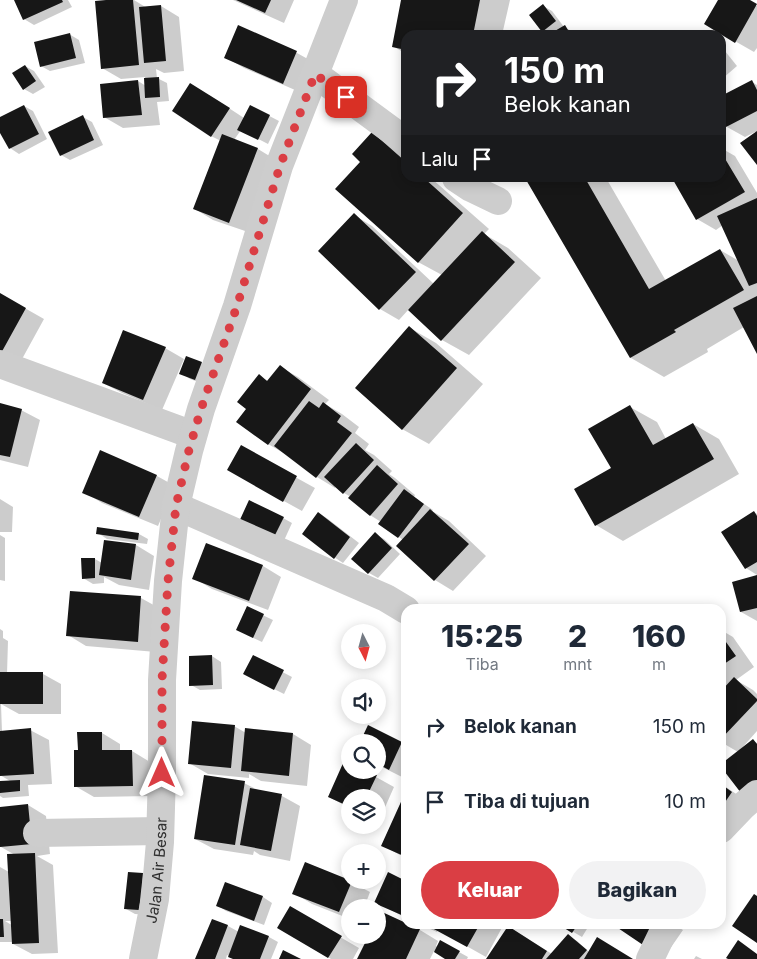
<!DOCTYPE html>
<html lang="id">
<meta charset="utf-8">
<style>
body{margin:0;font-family:Inter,sans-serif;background:#f2f2f3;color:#1f2937;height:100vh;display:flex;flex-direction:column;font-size:19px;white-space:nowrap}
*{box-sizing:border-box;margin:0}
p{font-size:16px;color:#747a83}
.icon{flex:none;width:28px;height:28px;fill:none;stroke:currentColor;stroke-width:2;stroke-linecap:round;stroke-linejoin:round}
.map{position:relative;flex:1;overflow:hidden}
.side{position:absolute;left:401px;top:604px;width:325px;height:325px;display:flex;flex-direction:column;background:#fff;border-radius:15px;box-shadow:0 2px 12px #0003}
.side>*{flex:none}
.top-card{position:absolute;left:401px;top:30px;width:325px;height:152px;border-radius:15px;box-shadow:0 2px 12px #0003;background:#202124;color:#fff;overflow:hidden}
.needle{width:32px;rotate:174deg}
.tools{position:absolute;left:341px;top:624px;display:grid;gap:10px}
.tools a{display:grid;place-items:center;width:45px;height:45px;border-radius:50%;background:#fff;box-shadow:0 2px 12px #0003;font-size:25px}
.pin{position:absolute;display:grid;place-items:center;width:42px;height:42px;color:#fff;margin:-21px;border-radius:10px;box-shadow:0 2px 8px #0006}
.me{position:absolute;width:55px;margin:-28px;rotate:0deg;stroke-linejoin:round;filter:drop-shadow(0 0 4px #0008)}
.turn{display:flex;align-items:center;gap:18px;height:105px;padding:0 20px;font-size:22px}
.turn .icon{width:65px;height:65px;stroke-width:2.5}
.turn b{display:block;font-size:35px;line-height:42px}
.then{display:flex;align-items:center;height:48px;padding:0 20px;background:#0003;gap:10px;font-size:19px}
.eta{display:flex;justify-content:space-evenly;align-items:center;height:85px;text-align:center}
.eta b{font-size:30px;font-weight:800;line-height:35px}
.button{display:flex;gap:10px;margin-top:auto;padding:10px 20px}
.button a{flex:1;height:58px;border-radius:30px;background:#da3e44;color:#fff;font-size:20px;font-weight:800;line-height:58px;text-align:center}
.button a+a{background:#f2f2f3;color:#1f2937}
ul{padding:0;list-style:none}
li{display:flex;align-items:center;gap:15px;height:75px;padding:0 20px}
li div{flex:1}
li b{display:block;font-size:19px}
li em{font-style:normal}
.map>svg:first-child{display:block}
</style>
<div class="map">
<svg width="757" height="959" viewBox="0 0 757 959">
<rect width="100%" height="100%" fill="#fff"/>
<path fill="#0003" fill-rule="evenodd" d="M15,0h53l4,7 -38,18 -10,-6z
M120,0h14l13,8 14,-2 18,11 5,54 -20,2 -8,-4 1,9 10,5 2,18 -12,1 3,23 -37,3 -19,-11 34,-36 8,5 -1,-9 -24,2 -19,-11z
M233,0h61l-10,23z
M403,0h107l-8,35h-96v19l-13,-8z
M720,0h27l10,6v42l-3,4 -49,-28z
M543,6l9,5 12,16 15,8h-29l-7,-4z
M239,27l58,26 18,10 -13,30 -58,-25 -19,-11z
M69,34l10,6 6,23 -35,8 -9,-5z
M721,46l16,20 -15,13 -1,-1z
M25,66l9,5 11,16 -12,7 -9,-5z
M752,82l5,3v78l-2,-31 -10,5 -18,-10z
M209,95l35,23 6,-12 29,15 -11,23 -27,-14 -7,10 24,9 18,11 -28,72 -35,-12 -18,-11 26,-68 -10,-5z
M24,106l9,5 14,28 -28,15 -9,-6 -10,-18v-12z
M83,117l9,5 11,23 -33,15 -9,-5z
M373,133l26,16 7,6v23h25l58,51 -5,5 24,14 33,30 -72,77 -27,-15 -33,-31 -10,11 -19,-11 -60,-58 34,-36 18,11 62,58 8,-9 -24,-13 -56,-100z
M721,148l14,8 22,37v158l-13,-24 -37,22 1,3 -44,25 -33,-19 -104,-180h79l60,103 54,-31 19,11 -16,-36 -7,5 -19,-11 -24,-41h48z
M0,294l44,25 -28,51 -16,-9z
M410,328l26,15 47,41 -54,60 -27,-15z
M165,348l19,11 -22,51 -40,-17 -19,-10z
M201,363l9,5 -6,16 -14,-5 -9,-6z
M280,367l18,10 31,23 -4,4 17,10 17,13 -4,6 14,11 -4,6 9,5 18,16 -3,3 6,4 20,17 -1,2 19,13 -1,1 17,10 37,35 -33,35 -18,-11 -32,-40 -23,-17 1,-1 -11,-7 -19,-18 -7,-4 -8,-7 -1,2 -18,-11 -30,-22 -19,-11 -20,-35 11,-33 9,5z
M0,405l21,5 19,10 -12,47 -28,-7z
M630,407l27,15 9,17 27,-15 26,15 20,35 -116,67 -27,-16 -20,-35 36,-21z
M241,447l74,41 -13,23 -74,-41z
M157,476l18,10 -17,40 -56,-23 -18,-11z
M0,499l13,8 -1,25h-12z
M754,512l3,2v61l-11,-7 -23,-36z
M319,513l9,6 31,24 -16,20 -9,-6z
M283,518l9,5 -10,22 -34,-16z
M98,533l41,1 9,5 -1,5 -40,-5z
M375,534l9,5 16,15 -22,24 -9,-5z
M0,535l5,3v43l-5,-1z
M207,544l56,22 18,11 -13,33 -56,-21 -18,-11z
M136,545l18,11 -5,34 -30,-5 -15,-8v6l-11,1 -10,-6 12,-19 7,4z
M757,576v45l-16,-9z
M141,598l18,10 -3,44 -70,-6 -18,-11z
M248,608l25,12 -11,22 -15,-7z
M0,629l3,2v7l5,3 -1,33h36l18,10v30h-42l-18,-10 1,28 28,-2 19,10 3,44 -24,1 1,11 -26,2 -3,-2v-14l10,-1 -10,-6z
M721,630l12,7 21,30 -18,13 17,10 4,4v37l-16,18 1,1 11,-9 4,2v58l-34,-33 -2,3v-14l5,5 12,-10 -17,-10v-49l4,-6 -4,3z
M212,656l9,6 1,27 -22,1 -9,-5 -1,-28z
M254,657l38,20 -8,17 -30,-15z
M234,726l12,7 47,1 18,11 -4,41 -46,-5 -12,-7v4l-41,-4 -19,-11z
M369,727l37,19v33l-28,-14v-23h-17z
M102,733l18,11v7h12l18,11 1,34 -57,1 -19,-11 4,-35z
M350,765v5h11l15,7 18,10 -15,34 -1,-1v-22h-28v10l-21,-11z
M244,783l16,8 22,5 18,10 -10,55 -30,-6 -6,-4 -1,4 -39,-6 -19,-10z
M721,784l29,19 -29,28z
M405,795h1v61l-6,-3v2l-18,-10z
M28,805l18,11 4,38 -13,2 16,9 5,88 -26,1 -19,-10v-2h-13v-75l9,5 6,-17 -14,-8 -1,-39zM5,921h7v4l-2,-1z
M389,874l17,8v36l-30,-16z
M143,875l9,5 -4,35 -13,-1 -9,-5z
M351,882l19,10 -6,16h-14v11l-38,-15 -18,-11z
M225,884l38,13 9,6 -8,22 -38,-14 -9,-6z
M290,908l69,40 -6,11h-22l-52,-31z
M381,912l39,18 18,11 -2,5 2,1 3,-5 27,15 -1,2h-19l-14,-8 -4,8h-71l11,-24h8v-16z
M213,920l15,6 11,6 2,-5 28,10 9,5 -7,17h-37l-7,-4 -1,4h-29z
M419,924h85l-18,33 -48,-27 -1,2z
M560,924h30l-8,13z
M614,924h59l10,6 -18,26 -18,-10z
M509,927l43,27 16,-18 9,5 12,11 42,7h-143z
M696,956l6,3h-8z"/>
<path fill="#171717" d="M14,0h48l1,2 -40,18z
M106,0h27l6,65 -38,4 -6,-68z
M236,0h35l-6,13z
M401,0h79l-7,35h-67v15l-14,-3z
M718,0h32l7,4 -22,39 -31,-19z
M543,4l13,17 -14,11 -13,-17z
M161,5l5,56 -22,2 -5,-56z
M238,25l59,26 -14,33 -59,-26z
M565,25l6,10h-23z
M70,33l6,25 -36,9 -6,-25z
M25,65l11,16 -13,9 -11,-17z
M159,77l1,20 -15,1 -1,-20z
M138,80l4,35 -39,3 -3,-34z
M752,80l5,10v21l-31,16 -5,-8v-23z
M190,83l40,25 -19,29 -39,-26z
M24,105l15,29 -30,15 -9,-16v-16z
M250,105l20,10 -12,25 -21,-10z
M83,115l11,25 -34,16 -12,-24z
M757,131v34l-17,-22z
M372,132l34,30v16h18l39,35 -45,50 -83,-74 25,-27 -8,-8z
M222,134l36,14 -29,75 -36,-14z
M721,152l24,40 -49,28 -24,-42h49z
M525,178h60l64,111 71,-40 24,41 -70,40 2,2 -46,26z
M757,198v85l-8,3 -32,-70z
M354,213l62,59 -37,38 -61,-59z
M482,231l33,31 -74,79 -33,-31z
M0,293l26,15 -26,47z
M757,296v58l-24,-46z
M409,326l48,42 -55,62 -47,-42z
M123,330l43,17 -23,53 -41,-17z
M186,356l16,6 -7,18 -16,-6z
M280,365l31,24 -43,56 -32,-23 10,-13 -9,-7 22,-28 8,7z
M309,401l10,7 4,-6 18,14 -4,6 15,11 -36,45 -42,-32z
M0,403l22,6 -12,48 -10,-2z
M630,405l23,40 40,-22 21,36 -119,67 -21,-37 37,-21 -23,-39z
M356,443l18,17 -31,34 -19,-17z
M241,445l56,31 -14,26 -56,-32z
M100,450l57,25 -18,42 -57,-24z
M377,465l21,19 -28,32 -22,-18z
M404,489l20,15 -26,34 -20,-14z
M249,500l35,17 -12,24 -34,-17z
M430,509l39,35 -35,37 -38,-35z
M754,511l3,5v46l-12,7 -24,-37z
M318,512l32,25 -16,22 -32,-25z
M97,527l42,6 -1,7 -42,-6z
M375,532l17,16 -24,26 -17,-15z
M104,540l32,4 -5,36 -32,-5z
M206,543l57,22 -14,36 -57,-22z
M81,558h14v20l-13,1z
M757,575v33l-17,4 -8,-30z
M70,591l71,5 -3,46 -72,-6z
M247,606l17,8 -11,24 -17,-8z
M721,635l15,21 -15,10z
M212,655l1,30 -24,1v-30z
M253,655l31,15 -10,20 -31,-16z
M0,672h43v32h-43z
M734,677l23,22v2l-36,38v-48z
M192,721l43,4 -4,43 -43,-4z
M368,725l34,17 -13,28 -11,-6v-22h-18z
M31,728l3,46 -34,2v-45z
M245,728l48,5 -4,43 -48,-5z
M77,732h25v18h30l1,36 -59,1v-37h4z
M753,739l4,5v37l-16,12 -20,-26v-3z
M344,761l6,2v7h14l13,5 -11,23h-16v9l-22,-10z
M204,775l41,6 -10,64 -41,-6z
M20,780v11l-20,2v-12z
M721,784l11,8 -11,16z
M250,788l32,6 -11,57 -31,-6z
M405,793l1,1v63l-25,-11z
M28,804l4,40 -32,3v-40z
M35,853l4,90 -27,1 -5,-90z
M305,862l47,19 -13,31 -47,-18z
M128,872l15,1 -4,37 -15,-1z
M388,872l18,9v36l-32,-14z
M225,882l38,14 -9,25 -38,-15z
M754,894l3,2v47l-25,-17z
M290,906l52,30 -14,22 -51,-30z
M380,911l26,12v1h3l11,5 -14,30h-49l12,-24h9v-19z
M0,919h3l1,18h-4z
M212,919l16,6 -13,34h-20z
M434,924h46l-13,23 -35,-19z
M558,924h20l-6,9z
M612,924h50l-16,23z
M240,925l29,11 -9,23h-27l-5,-2z
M508,926l39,25 -5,8h-56z
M568,934l19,16 -8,9h-33z
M597,937l36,22h-49z
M440,940l20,11 -5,8h-10l-11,-7z
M738,940l19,14v5h-29l-2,-1z
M283,950l18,9h-22z"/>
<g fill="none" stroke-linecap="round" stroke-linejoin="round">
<g stroke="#cdcdcd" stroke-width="28">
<path d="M315,74l91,67"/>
<path d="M456,178l15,10 27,13"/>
<path d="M0,364l193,71"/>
<path d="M176,506l210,92 20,12"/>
<path d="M721,829l22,-23 14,-12"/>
<path d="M37,833l123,-2"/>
<path id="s1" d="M143,959l12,-60 5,-57 2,-69v-93l6,-99 8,-75 13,-55 12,-42 36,-103 42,-140 65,-166"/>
<path d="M650,959l17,-35"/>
</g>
</g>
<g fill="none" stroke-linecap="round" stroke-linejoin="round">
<path stroke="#da3e44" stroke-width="9" stroke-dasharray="0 16.2" d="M162,773v-93l6,-99 8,-75 13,-56 12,-41 36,-103 43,-140 35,-92 31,23"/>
</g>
<g text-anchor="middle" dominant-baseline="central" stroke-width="5" stroke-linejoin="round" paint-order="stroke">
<g font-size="15" fill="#303030" stroke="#fff">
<text stroke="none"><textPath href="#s1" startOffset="90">Jalan Air Besar</textPath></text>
</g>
</g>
</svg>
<div class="tools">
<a><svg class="needle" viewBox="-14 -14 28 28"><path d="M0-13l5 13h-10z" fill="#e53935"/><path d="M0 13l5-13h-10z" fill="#747a83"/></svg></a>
<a><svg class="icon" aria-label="sound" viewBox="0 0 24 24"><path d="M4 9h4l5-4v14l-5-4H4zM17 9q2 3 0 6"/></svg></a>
<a><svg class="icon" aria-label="search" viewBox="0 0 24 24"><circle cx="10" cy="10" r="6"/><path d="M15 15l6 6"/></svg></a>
<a><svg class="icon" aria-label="layers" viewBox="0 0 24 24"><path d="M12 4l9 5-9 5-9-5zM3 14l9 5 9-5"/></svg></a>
<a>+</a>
<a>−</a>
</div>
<div class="pin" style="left:346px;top:97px;background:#d93025"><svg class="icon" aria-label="arrive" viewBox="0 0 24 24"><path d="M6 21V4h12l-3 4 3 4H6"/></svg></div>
<svg class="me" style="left:162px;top:773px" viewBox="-20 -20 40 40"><path d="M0-17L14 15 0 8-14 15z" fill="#da3e44" stroke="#fff" stroke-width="4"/></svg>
<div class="top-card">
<div class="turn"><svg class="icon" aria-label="right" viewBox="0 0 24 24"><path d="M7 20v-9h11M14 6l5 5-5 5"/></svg><div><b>150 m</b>Belok kanan</div></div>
<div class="then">Lalu<svg class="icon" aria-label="arrive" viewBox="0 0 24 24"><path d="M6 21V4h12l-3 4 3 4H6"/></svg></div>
</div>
<section class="side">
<div class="eta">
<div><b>15:25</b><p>Tiba</p></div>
<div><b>2</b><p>mnt</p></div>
<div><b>160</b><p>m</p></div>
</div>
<ul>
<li><svg class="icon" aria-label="right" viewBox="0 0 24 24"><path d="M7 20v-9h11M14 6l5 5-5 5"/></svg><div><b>Belok kanan</b></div><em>150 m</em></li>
<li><svg class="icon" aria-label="arrive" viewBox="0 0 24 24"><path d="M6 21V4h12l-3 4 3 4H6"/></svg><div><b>Tiba di tujuan</b></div><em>10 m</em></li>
</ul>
<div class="button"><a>Keluar</a><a>Bagikan</a></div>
</section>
</div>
